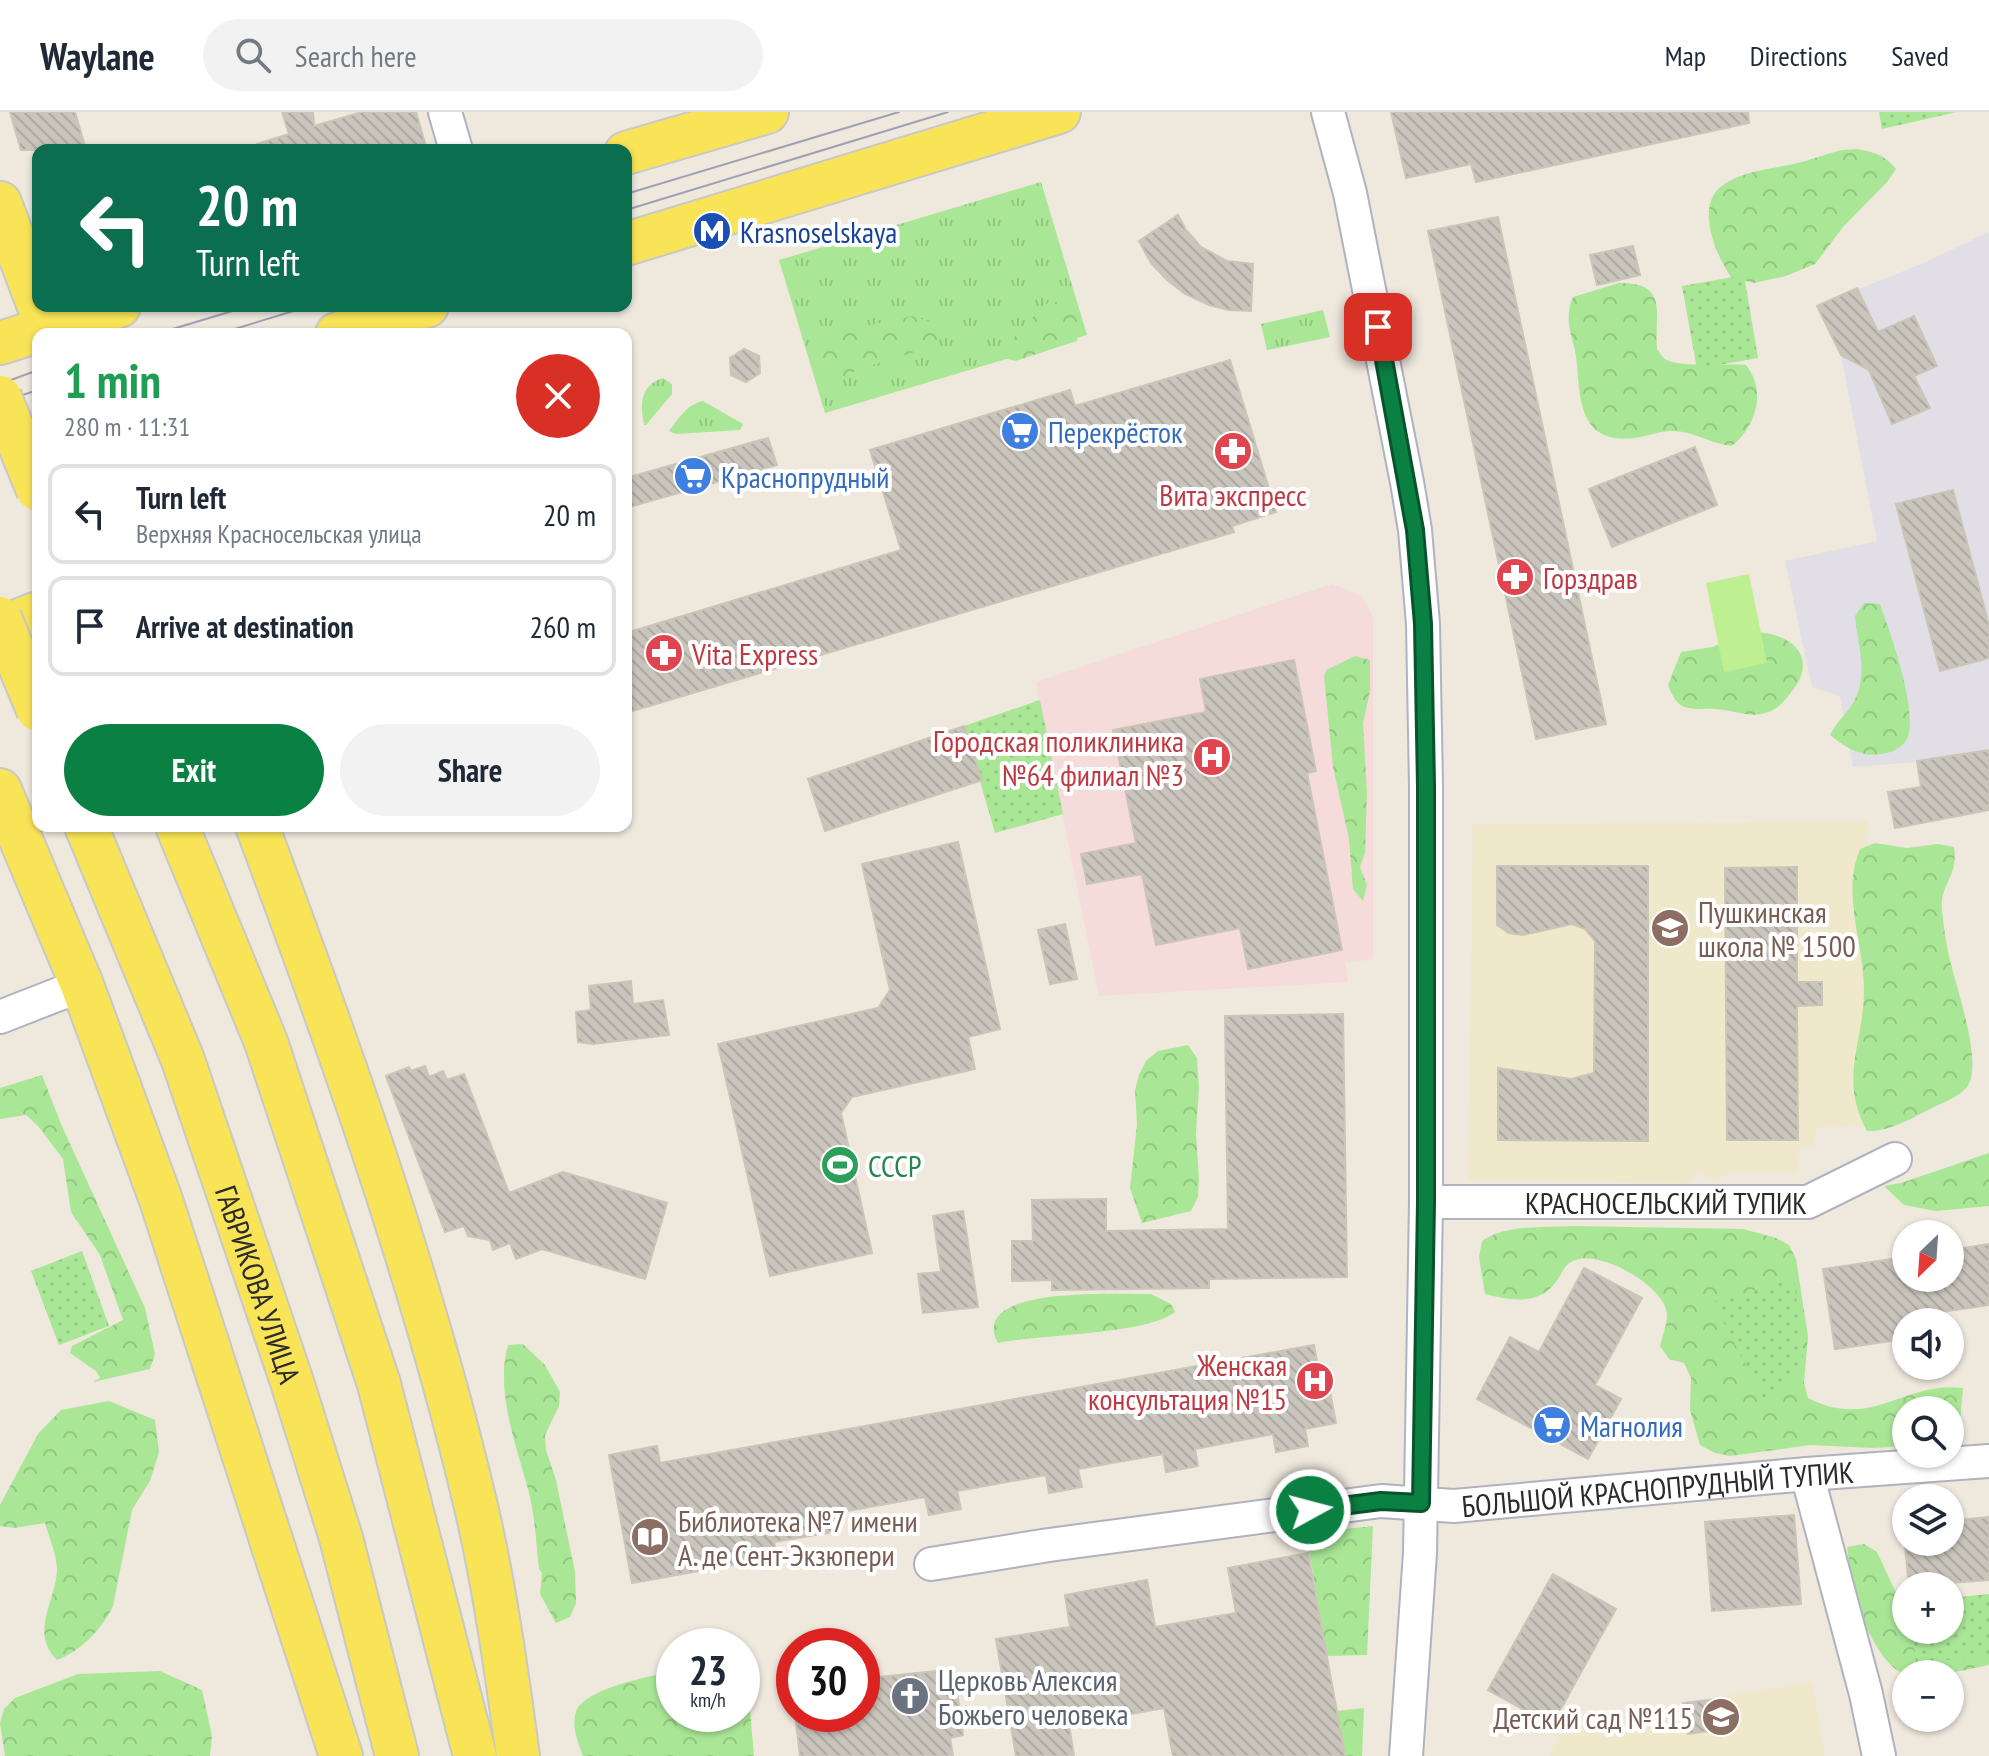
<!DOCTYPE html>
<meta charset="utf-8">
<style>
body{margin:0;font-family:"PT Sans Narrow",sans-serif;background:#f2f2f3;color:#1f2937;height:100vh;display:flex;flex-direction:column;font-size:30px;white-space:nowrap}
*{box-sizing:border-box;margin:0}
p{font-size:26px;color:#747a83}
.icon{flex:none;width:44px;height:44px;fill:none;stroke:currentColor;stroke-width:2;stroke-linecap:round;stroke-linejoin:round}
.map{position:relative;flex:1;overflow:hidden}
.side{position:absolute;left:32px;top:216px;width:600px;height:504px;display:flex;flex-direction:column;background:#fff;border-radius:16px;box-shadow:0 2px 6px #0004}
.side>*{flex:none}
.guide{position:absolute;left:32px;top:32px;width:600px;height:168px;border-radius:16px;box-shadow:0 2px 6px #0004;background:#0b6e4f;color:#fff;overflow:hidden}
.needle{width:52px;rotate:205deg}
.fabs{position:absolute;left:1892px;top:1108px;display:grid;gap:16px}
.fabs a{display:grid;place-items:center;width:72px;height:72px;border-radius:50%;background:#fff;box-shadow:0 2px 6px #0004;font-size:40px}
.speed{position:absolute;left:656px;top:1516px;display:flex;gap:16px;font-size:40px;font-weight:700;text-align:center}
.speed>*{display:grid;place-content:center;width:104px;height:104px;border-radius:50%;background:#fff;box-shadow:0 2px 6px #0004;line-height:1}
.speed small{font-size:20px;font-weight:400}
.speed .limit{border:12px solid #d22;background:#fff;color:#111}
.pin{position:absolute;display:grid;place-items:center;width:68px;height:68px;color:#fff;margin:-34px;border-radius:16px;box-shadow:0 4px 12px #0006}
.me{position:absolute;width:88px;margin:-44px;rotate:83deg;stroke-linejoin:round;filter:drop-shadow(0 0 6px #0008)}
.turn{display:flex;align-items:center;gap:28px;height:168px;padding:0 32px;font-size:36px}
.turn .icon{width:104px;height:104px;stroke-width:2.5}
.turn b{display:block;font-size:56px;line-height:68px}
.round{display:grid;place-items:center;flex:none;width:84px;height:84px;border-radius:42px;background:#f2f2f3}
.overview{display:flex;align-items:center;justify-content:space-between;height:136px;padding:0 32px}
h1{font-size:48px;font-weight:800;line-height:60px;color:#1e9e55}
.button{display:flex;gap:16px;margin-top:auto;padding:16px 32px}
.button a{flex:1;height:92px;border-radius:48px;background:#0b8043;color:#fff;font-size:32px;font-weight:800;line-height:92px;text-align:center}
.button a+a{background:#f2f2f3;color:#1f2937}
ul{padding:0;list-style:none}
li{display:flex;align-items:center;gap:24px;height:100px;margin:0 16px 12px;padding:0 16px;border:4px solid #e0e1e3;border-radius:16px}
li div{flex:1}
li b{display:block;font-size:30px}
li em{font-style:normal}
header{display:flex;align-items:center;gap:48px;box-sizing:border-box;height:112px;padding:0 40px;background:#fff;border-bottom:2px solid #e0e1e3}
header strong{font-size:38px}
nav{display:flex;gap:44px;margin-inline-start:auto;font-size:28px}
.search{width:560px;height:72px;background:#f2f2f3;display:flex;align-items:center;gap:20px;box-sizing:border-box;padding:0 28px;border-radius:44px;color:#747a83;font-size:30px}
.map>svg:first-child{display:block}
</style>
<header>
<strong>Waylane</strong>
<div class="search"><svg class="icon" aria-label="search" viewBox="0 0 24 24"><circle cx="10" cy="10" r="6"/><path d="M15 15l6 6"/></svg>Search here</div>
<nav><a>Map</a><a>Directions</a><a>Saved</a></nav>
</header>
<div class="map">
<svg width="1989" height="1644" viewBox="0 0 1989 1644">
<defs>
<pattern id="grass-tufts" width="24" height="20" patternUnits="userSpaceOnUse" patternTransform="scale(2)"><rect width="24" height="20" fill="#a9e796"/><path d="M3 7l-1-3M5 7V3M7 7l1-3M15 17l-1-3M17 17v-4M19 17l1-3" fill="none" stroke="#92c681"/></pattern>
<pattern id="forest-crowns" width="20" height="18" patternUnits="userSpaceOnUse" patternTransform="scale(2)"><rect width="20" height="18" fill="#a9e796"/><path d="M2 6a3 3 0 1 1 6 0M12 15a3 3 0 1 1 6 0" fill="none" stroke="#92c681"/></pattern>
<pattern id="park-dots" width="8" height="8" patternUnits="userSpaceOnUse" patternTransform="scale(2)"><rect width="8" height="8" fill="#a9e796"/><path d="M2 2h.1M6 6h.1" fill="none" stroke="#92c681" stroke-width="1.8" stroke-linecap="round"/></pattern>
<pattern id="building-back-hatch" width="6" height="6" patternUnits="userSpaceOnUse" patternTransform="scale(2)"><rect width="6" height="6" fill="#c9c5bc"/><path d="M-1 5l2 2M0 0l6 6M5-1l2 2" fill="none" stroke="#ada9a2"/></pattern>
</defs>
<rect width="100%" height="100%" fill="#eee8dd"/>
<path fill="#e1dee6" d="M1989,120v578l-61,11 -11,-59 -64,5 -13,-71 -28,-9 -27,-126 92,-20 -36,-186 -24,-49 109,-44z"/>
<path fill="#f0e8cb" d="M1868,709v304l-52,2 -2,20h-14l-3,25h-68l-12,10 -18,-10 -12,11 -219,-4 5,-355z
M1812,1570l13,74h-276l15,-26 119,-27z"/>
<path fill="#f5dbda" d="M1332,472l30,12 11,21v342l-28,4 3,19 -249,14 -63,-314z"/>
<path fill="url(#grass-tufts)" d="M1041,70l46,153 -262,78 -46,-153z
M1323,198l7,27 -63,13 -6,-26z
M663,266l9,6v10l-26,31h-2c-4,-20 -4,-40 19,-47z
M703,289l40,23 -3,6 -64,4 -7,-3c10,-13 17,-26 34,-30z"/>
<path fill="url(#forest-crowns)" d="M1857,37c17,3 28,6 39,20l-9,13 -44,45 -28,37 -29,12 -32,7 -23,-6c-15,-22 -37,-72 -8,-92 19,-14 49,-16 71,-21 16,-4 32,-10 48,-14z
M1619,171c51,-1 35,32 38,66 3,4 5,8 8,10 13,9 62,4 81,6 21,26 10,61 -14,81 -21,-2 -38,-15 -60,-15 -13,0 -24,5 -37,7 -53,6 -55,-33 -58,-74 -2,-27 -15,-39 -4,-67z
M1061,189c16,12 20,21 16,40l-62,20 -18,-5 48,-52z
M912,204l19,6 7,18 -4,6 -78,24 -22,16 -14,-9 -6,-15 11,-31 13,-6 28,1z
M1864,491l16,1c10,28 39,108 27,135 -4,7 -12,12 -20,14 -23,6 -40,-4 -57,-18 6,-11 12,-17 19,-26 22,-29 9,-61 6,-93z
M1757,520c40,3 62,29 32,63 -6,8 -14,16 -24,18 -16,5 -33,-3 -49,-4 -27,-1 -37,5 -48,-24l13,-33 31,-5z
M1355,544l15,4v31l-7,32 4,71 -2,59 -5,14 7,18 -4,16 -10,-12 -4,-50 -16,-72 -9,-91 2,-6z
M1875,731l32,5 31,-4 16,3c5,30 -15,37 -12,64 2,17 4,34 8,49 6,27 34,105 17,127 -8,10 -25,16 -37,22 -19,10 -42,23 -63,22 -29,-53 -3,-88 -3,-141 0,-47 -23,-96 -4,-141z
M1188,933l9,13 2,30 -3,46 3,46 -1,17 -7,14 -49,12 -12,-35 7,-64 -2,-34 4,-15 7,-14 12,-10z
M42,963l19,49 84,184 10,46 -5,15 -57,13 7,-4 -4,-7 -26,-18 2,-7 51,-26 -23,-65 -29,-43 -8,-53 -25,-33 -12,-11 -26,4v-31z
M1989,1041v53l-53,5 -32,-6 -20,-19 17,-3z
M1572,1114l171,3 33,9 13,7 7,14 12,77 -4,47 4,15c65,33 96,-18 155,-10l-4,46 -6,13h-3v-37h-44v36l-32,2 -64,-3 -80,11 -15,-3 -15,-8 -10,-35 1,-32 -7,-15 -15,-4 -9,-13c2,-9 7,-21 7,-31 -1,-28 -62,-62 -88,-56 -13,3 -15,10 -21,20 -17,27 -47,22 -73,15l-6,-37 3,-16c25,-17 60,-13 90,-15z
M1151,1182l20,10 4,8c-29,23 -136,22 -177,31 -32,-59 124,-48 153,-49z
M523,1232l22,21 15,27 -1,14 -14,29 1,15 10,30 19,92 1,31 -6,14 -14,6 -16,-29 2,-21 -3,-4c-3,-27 -4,-54 -11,-80 -12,-44 -33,-99 -20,-144z
M109,1289l46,19 4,32 -9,29 -18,29 -19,96c-11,23 -32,45 -56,54 -27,-27 -3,-56 0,-88 1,-15 -8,-34 -12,-49l-31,5 -14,-2v-21l38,-71 23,-24z
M1373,1414l-6,129 -40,1 -21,-123z
M1864,1432l13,8 20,43 9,4v31h44v-33l39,1v67c-26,5 -59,15 -86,8 -19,-5 -41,-52 -47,-70 -6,-18 -6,-38 -9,-56z
M160,1559l42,19 10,46 -2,20h-205l-5,-33 4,-14 11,-11 63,-24z
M674,1560v42h68v-35l6,8 6,69h-171c-5,-14 -12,-29 -7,-44 7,-23 76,-37 98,-40z
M1364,1596l-2,48h-17l-8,-45z"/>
<path fill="url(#park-dots)" d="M1879,0h78l-75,17z
M1744,163l14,83 -61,11 -15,-83z
M1040,588l23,114 -68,19 -31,-107z
M82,1139l27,75 -50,19 -28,-74z
M1794,1167l10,86 -41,33 -50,-96z
M1989,1482v62l-73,7 -4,-33h38v-32z"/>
<path fill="#beef91" d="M1749,462l18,89 -43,9 -18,-89z"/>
<path fill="url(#building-back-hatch)" stroke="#cac5b6" stroke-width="2" d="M10,0h65l11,38h-65z
M282,0h31l1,14 48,-14h54l11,38h-169l-1,-6 32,-10z
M1391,0h357l1,11 -273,59 -5,-18 -65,14z
M1178,103l8,15 15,17 26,14 26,3 -2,47 -22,-1 -20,-5 -24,-11 -18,-14 -16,-17 -12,-22z
M1498,105l108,507 -70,15 -108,-508z
M1633,134l7,29 -43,10 -7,-30z
M1857,176l21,44 36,-16 23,50 -23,10 16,32 -38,16 -23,-54 -28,-15 -24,-49z
M744,237l15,7 1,17 -14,9 -15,-7 -1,-17z
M1230,248l46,152 -44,14 2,6 -608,181v-80l275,-83 -31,-100 200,-60 5,16z
M768,326l9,27 -151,43v-30z
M1695,335l22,58 -105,42 -23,-58z
M1953,378l36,135v33l-49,13 -44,-167z
M1294,548l22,111 -9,2 35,177 -94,19 -8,-41 -84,17 -14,-71 -55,10 -6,-30 55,-11 -23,-113 93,-18 -6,-33z
M964,614l18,54 -157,51 -17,-52z
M1989,638v60l-94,18 -7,-36 33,-5 -4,-26z
M958,730l42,187 -32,8 7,32 -123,28 -11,16 31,140 -102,23 -52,-232 160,-36 12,-18 -28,-126z
M1497,754h151v275l-150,-1v-72l73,11 23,-6 1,-132 -10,-12 -13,-5 -49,11 -14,-2 -12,-8z
M1797,755v115h25v23l-25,1 1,134h-71l-2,-272z
M1065,812l12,55 -27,5 -12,-54z
M631,869l2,23 30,-4 6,35 -76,9 -15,-2 -2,-30 15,-2 -2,-24z
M1343,902l4,263 -138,2v9l-157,2v-10l-40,1v-40h21l-1,-41 74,-1v32l122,-2 -3,-213z
M425,954l4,11 14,-6 4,9 17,-6 45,119 54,-21 104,31 -22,76 -103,-30 -26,10 -6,-16 -17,7 -3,-10 -22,-4 -4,-10 -19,6 -59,-156 23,-9 2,4z
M963,1099l15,96 -55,6 -5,-39 23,-2 -8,-56z
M1989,1132v61l-83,12v22l-71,10 -12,-80 83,-12v21h44v-28z
M1584,1156l58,30 -47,87 26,14 -33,60 -111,-60 33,-62 29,15z
M1314,1233l9,49 7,-2 6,31 -31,6 3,17 -32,6 -3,-18 -78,15 3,17 -32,6 -3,-18 -85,15 4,18 -33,6 -3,-18 -89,16 4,18 -32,6 -4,-18 -89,16 3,18 -65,11 3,15 -145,26 -23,-128 48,-9 3,17z
M1794,1403l7,89 -89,7 -7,-89z
M1989,1405v63l-80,6 -6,-60 3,-1v17h44v-21z
M1308,1441l37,203h-172l-9,-48 -95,17 5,31h-58l-20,-117 74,-12 -5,-32 82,-15 8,47 81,-14 -8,-45z
M1553,1462l63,35 -64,116 -64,-35z
M954,1557l9,66 -13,3 3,18h-153l-5,-42h67v-35z
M1715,1587l4,31 -31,4 -5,-31z"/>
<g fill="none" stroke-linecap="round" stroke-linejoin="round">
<defs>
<g id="minor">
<path d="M445,0l11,38"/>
<path d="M1328,0l22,81 57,289 8,48 8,94 3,162v416l-6,351 -14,203"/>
<path d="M0,905l82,-32"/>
<path id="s1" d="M1426,1090h382l87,-43"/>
<path d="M1807,1362l59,220 13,62"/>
<path id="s2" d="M931,1452l118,-19 332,-44 73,5 353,-32 182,-13"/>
</g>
<g id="major">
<path d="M626,41l141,-41"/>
<path d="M0,91l38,101"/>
<path d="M626,132l433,-132"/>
<path d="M337,222l90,-28"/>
<path d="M0,231l119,-37"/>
<path d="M0,516l38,-15"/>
<path d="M0,678l82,195 79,215 180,556"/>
<path id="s3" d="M86,714l97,234 109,322 49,156 56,218"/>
<path d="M177,714l89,216 113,342 96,372"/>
<path d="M257,714c82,219 161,440 216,668 21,86 33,174 45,262"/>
</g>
</defs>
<use href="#minor" stroke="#b1b1c0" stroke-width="36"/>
<use href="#major" stroke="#c8c8c8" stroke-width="46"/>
<use href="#minor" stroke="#fff" stroke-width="32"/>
<use href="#major" stroke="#f9e457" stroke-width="42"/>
<path stroke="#9fa0b7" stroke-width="2" d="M626,82l273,-82
M626,98l322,-98
M156,222l93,-28
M218,222l92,-28
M0,272l38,-14
M0,290l38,-12"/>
<defs>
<path id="major-bridge" d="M0,285l38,93
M0,506l38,92"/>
</defs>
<use href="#major-bridge" stroke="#c8c8c8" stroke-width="46" stroke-linecap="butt"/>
<use href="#major-bridge" stroke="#f9e457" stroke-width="42"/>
</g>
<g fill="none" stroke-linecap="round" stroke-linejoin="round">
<defs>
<path id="route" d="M1310,1398l71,-9 40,2 5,-301v-416l-3,-162 -8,-94 -37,-203"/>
</defs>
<use href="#route" stroke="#07532c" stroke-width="20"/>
<use href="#route" stroke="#0b8043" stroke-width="14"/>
</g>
<defs>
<symbol id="metro-disc" viewBox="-11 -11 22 22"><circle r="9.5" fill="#1a4fb4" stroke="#fff"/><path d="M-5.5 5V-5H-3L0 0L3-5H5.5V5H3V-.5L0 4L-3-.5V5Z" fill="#fff"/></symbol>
<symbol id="supermarket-disc" viewBox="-11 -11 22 22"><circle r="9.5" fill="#3f7fe0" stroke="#fff"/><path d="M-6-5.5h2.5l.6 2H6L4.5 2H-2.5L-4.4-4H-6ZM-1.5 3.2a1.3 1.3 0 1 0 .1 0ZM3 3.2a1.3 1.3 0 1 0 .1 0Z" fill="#fff"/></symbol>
<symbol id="pharmacy-disc" viewBox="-11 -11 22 22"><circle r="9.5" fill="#e0444e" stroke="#fff"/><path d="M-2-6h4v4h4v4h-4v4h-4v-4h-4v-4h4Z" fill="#fff"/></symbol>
<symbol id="hospital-disc" viewBox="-11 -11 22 22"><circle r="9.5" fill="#e0444e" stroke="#fff"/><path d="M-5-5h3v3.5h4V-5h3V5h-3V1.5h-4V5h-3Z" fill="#fff"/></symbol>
<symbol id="school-disc" viewBox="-11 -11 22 22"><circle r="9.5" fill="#8d6e63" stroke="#fff"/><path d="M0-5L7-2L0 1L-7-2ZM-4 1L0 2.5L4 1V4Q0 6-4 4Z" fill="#fff"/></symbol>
<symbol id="stadium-disc" viewBox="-11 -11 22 22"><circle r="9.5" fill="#2e9e5b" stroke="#fff"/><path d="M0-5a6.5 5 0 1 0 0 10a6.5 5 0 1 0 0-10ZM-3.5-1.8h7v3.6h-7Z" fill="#fff"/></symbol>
<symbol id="library-disc" viewBox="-11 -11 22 22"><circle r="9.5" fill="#8d6e63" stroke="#fff"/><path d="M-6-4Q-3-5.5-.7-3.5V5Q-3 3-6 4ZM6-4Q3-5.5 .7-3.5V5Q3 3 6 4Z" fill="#fff"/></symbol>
<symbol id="church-disc" viewBox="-11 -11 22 22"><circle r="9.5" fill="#6b7280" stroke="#fff"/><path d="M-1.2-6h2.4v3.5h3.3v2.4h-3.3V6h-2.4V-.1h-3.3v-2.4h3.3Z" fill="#fff"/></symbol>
</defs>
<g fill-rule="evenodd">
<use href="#metro-disc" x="690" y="97" width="44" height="44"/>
<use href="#supermarket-disc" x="998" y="297" width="44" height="44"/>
<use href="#pharmacy-disc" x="1211" y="317" width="44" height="44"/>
<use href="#supermarket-disc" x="671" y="342" width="44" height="44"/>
<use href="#pharmacy-disc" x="1493" y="443" width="44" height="44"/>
<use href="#pharmacy-disc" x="642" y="519" width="44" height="44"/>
<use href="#hospital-disc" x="1190" y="623" width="44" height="44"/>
<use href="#school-disc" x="1648" y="794" width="44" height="44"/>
<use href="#stadium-disc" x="818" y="1031" width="44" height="44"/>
<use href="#hospital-disc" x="1293" y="1247" width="44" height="44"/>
<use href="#supermarket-disc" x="1530" y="1291" width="44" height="44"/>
<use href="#library-disc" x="628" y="1403" width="44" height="44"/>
<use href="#church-disc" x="888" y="1562" width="44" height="44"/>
<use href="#school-disc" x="1699" y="1583" width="44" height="44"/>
</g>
<g text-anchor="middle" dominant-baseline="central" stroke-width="8" stroke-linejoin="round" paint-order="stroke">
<g font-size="30" fill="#164399" stroke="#fff" text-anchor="start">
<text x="740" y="119">Krasnoselskaya</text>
</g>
<g font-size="30" fill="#366cbe" stroke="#fff" text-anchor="start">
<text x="1048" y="319">Перекрёсток</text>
<text x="721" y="364">Краснопрудный</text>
<text x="1580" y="1313">Магнолия</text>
</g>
<g font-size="30" fill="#be3a42" stroke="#fff" text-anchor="start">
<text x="1233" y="382" text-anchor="middle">Вита экспресс</text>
<text x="1543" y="465">Горздрав</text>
<text x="692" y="541">Vita Express</text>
<text x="1184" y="628" text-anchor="end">Городская поликлиника<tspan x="1184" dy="34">№64 филиал №3</tspan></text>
<text x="1287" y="1252" text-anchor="end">Женская<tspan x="1287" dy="34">консультация №15</tspan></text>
</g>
<g font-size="30" fill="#785e54" stroke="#fff" text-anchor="start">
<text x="1698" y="799">Пушкинская<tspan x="1698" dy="34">школа № 1500</tspan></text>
<text x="678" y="1408">Библиотека №7 имени<tspan x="678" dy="34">А. де Сент-Экзюпери</tspan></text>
<text x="1693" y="1605" text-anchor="end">Детский сад №115</text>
</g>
<g font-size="30" fill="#27864d" stroke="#fff" text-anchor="start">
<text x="868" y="1053">СССР</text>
</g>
<g font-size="30" fill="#2b2b2b" stroke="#fff">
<text stroke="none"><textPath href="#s1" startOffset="240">КРАСНОСЕЛЬСКИЙ ТУПИК</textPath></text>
<text stroke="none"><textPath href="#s3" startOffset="490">ГАВРИКОВА УЛИЦА</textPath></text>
<text stroke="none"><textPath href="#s2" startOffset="732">БОЛЬШОЙ КРАСНОПРУДНЫЙ ТУПИК</textPath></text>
</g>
<g font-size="30" fill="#5b616d" stroke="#fff" text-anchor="start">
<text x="938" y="1567">Церковь Алексия<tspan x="938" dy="34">Божьего человека</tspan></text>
</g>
</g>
</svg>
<div class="fabs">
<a><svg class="needle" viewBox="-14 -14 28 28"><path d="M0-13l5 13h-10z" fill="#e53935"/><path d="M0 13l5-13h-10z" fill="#747a83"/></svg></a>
<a><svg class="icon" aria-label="sound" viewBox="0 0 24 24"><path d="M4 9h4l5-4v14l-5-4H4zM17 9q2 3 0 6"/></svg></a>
<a><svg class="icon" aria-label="search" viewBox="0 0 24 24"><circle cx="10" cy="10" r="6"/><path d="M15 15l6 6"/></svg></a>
<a><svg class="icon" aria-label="layers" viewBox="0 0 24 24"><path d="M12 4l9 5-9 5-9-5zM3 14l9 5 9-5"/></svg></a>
<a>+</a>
<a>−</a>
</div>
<div class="speed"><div>23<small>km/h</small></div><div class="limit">30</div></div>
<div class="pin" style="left:1378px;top:215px;background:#d93025"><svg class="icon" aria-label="arrive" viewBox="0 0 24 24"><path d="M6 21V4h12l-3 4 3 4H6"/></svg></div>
<svg class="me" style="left:1310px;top:1398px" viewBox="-20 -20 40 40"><circle r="17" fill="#0b8043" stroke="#fff" stroke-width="3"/><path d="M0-11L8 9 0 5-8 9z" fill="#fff"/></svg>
<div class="guide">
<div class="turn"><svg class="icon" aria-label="left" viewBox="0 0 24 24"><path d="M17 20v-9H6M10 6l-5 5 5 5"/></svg><div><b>20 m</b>Turn left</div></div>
</div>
<section class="side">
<div class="overview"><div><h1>1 min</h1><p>280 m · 11:31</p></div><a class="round" style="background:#d93025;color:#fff"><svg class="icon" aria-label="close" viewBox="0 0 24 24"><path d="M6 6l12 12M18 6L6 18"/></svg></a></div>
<ul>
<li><svg class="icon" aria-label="left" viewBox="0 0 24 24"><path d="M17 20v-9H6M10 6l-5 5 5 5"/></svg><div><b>Turn left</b><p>Верхняя Красносельская улица</p></div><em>20 m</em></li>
<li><svg class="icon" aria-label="arrive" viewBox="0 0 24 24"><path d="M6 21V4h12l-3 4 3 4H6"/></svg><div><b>Arrive at destination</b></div><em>260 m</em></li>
</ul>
<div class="button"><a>Exit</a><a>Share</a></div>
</section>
</div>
